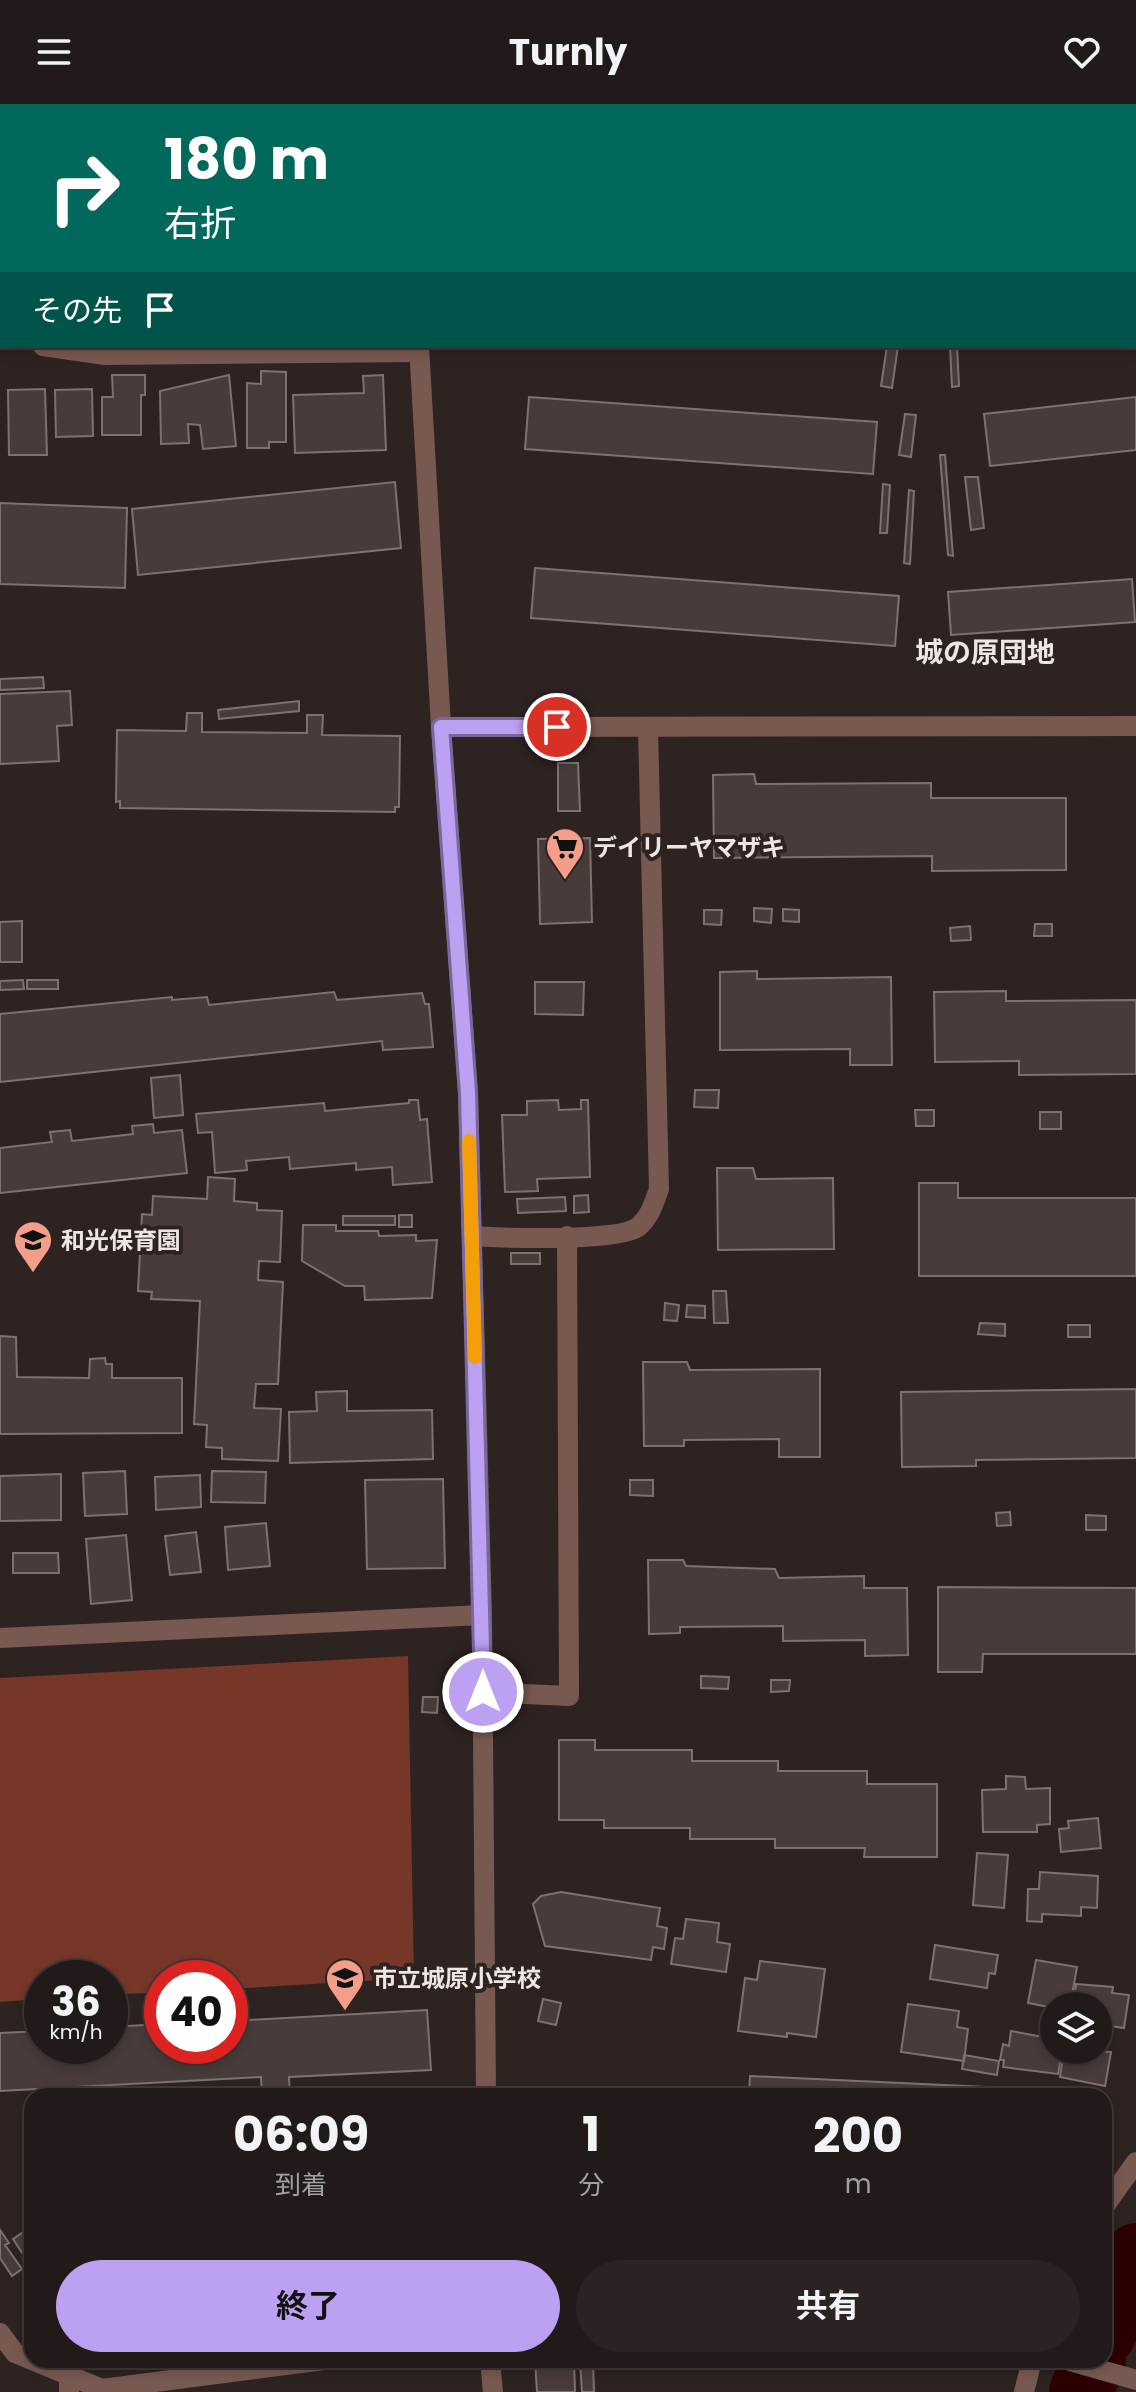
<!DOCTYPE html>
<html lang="ja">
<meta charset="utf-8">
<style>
body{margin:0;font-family:Poppins,"Noto Sans JP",sans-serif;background:#2a2322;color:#f1f3f6;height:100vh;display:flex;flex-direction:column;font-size:30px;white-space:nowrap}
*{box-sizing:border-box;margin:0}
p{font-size:26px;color:#a2a1a2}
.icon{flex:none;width:44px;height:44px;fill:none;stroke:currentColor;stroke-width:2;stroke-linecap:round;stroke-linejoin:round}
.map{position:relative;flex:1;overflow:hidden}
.panel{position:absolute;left:24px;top:1984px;width:1088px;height:280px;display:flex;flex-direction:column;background:#221a19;border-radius:24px;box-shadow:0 4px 12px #0003,0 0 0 2px #3f3838}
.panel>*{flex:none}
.guide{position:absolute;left:0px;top:0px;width:1136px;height:244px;box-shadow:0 4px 12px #0003,0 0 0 2px #3f3838;background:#00695c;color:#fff;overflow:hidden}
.fabs{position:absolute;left:1040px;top:1888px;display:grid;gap:16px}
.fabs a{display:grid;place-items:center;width:72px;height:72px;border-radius:50%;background:#221a19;box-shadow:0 4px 12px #0003,0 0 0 2px #3f3838;font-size:40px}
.speed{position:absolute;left:24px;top:1856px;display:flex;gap:16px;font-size:40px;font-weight:700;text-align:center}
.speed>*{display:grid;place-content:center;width:104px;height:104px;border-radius:50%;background:#221a19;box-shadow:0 4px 12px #0003,0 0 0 2px #3f3838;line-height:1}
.speed small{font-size:20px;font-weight:400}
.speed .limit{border:12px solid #d22;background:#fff;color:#111}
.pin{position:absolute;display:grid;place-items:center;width:68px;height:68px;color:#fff;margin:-34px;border:4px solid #fff;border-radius:50%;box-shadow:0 2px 8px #0007}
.me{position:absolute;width:88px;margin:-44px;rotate:0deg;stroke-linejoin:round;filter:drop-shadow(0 0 6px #0008)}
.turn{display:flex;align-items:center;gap:28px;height:168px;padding:0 32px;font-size:36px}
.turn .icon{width:104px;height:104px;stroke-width:2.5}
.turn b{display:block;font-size:56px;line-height:68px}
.then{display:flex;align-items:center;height:76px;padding:0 32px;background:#0003;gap:16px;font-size:30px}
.eta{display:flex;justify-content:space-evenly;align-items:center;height:136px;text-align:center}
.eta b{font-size:48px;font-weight:700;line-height:56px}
.cta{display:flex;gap:16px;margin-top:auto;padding:16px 32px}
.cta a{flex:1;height:92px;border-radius:48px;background:#bca0f2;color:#111;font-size:32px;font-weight:700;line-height:92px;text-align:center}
.cta a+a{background:#2a2322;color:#f1f3f6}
header{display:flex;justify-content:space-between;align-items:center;height:104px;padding:0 32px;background:#221a19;font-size:36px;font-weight:700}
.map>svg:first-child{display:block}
</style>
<header><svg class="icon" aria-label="menu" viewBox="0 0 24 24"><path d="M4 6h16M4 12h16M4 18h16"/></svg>Turnly<svg class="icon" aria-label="heart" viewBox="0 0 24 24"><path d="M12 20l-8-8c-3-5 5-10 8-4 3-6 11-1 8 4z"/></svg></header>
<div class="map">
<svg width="1136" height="2288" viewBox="0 0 1136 2288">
<rect width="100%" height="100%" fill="#2d2321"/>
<path fill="#763628" d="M408,1552l6,322 -184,11v-11h-68v14l-52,3v-17h-68v21l-42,3v-324z"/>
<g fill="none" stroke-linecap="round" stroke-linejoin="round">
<path stroke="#2d0000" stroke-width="64" d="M1104,2230l32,-79
M1081,2288l13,-32"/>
</g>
<path fill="#473c3a" stroke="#7e7270" stroke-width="2" d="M0,0h3l-3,123z
M48,0h223v2h-235z
M887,242h11l-6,42 -11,-2z
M950,242h7l2,40 -7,1z
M261,267l25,1v70h-17v6h-22v-65l14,1z
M112,271h33v20h-4v40h-39v-38h11z
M229,271l7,71 -33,3 -3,-24 -12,-1 1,19 -28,1 -1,-53z
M383,271l3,75 -91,3 -2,-58 71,-2 -1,-17z
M45,285l2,66h-38l-1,-65z
M92,285l1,47 -37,1 -1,-47z
M529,293l348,25 -4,52 -348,-25z
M1136,293v53l-146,16 -6,-52z
M905,310l11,1 -5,42 -12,-2z
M940,351h5l8,101 -5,-1z
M965,373h13l6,51 -13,2z
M395,378l6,66 -263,27 -6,-66z
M883,380l7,1 -3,48h-7z
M909,386l5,1 -4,73 -6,-1z
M0,399l127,5 -2,80 -125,-4z
M535,464l364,28 -4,50 -364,-28z
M1132,475l3,43 -184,13 -3,-43z
M43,573l1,11 -44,2v-11z
M70,587l2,34 -15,1 2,35 -59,3v-70z
M299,597v10l-80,8 -1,-9z
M187,609h15v19l105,1v-18h16l-1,20 78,1 -1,71h-4v5l-275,-4v-7l-4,1 1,-72 69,1z
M558,659h20l2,48h-22z
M754,670l2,10 175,-1v15h135v72l-134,1v-15l-218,2 -1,-83z
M590,734l2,84 -52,2 -2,-85z
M754,804l18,1 -1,14 -17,-2z
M783,805l16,1v12l-16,-1z
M704,806h18l-1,15 -17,-1z
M22,817v41h-22v-40z
M1035,820h17v12h-18z
M970,822l1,14 -20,1 -1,-13z
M757,867v8l134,-2 1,88h-42v-16l-130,1v-78z
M23,876l1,9 -24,1v-9z
M27,876h31v9h-31z
M535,878h49l-1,33 -48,-1z
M1006,887v10l130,-1v74l-117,1v-14l-84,1 -1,-70z
M334,888l3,8 85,-7 3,11h4l4,43 -50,3 -1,-9 -382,41v-68l172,-17v3l35,-3 2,8z
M180,971l3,40 -29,3 -3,-40z
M695,986h24l-1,18 -24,-1z
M409,996h9l2,20 7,-1 5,63 -39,3 -1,-18 -36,3v-7l-66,6 -1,-12 -43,4 1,9 -32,3 -3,-41 -14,1 -2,-19 128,-11 1,8 84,-8z
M558,996l1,10 22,-1v-9h7l2,77 -53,2 1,12 -33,1 -3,-77h25v-14z
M915,1006h19v16h-18z
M1040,1008h21v17h-21z
M153,1020l1,9 28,-3 5,43 -187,20v-45l52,-6 -2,-10 20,-2 2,11 61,-7 -1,-8z
M717,1064h36l3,11 77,-1 1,71 -116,1z
M208,1073l27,2 -1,22 23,2v7l25,1 -2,51 -21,-1 -1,19 25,2 -5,102h-22l-2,24 27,1 -3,52 -56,-2v-11l-16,-1 1,-22 -13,-1 6,-123 -49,-2 1,-7 -14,-1 4,-77 10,1 1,-19 54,3z
M919,1079h39v15h178v78h-217z
M588,1091l1,17 -15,1v-17z
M565,1093l1,14 -48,2 -1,-14z
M399,1111h13v12h-13z
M343,1112h52v9h-52z
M303,1121h33v6h42l1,5 37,-1v6l21,-1 -5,58 -67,2 -1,-14h-19l-43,-25z
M511,1149h29v11h-29z
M713,1187h13l2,32h-14z
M665,1199l14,2 -2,16 -13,-1z
M687,1201l18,1v12l-19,-1z
M980,1219l25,1v12l-27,-2z
M1068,1221h22v12h-22z
M0,1232l16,1 1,40 72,1 1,-19 15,-1 1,6h6v14h70v55l-182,1z
M643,1258h44l3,8 130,-1v88h-41v-18l-95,1v6h-40z
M1136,1285v69l-160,2v6l-74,1 -1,-75z
M347,1287v20l85,-1 1,49 -143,4 -1,-51 28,-1 -1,-19z
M125,1367l2,43 -42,2 -2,-43z
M212,1367l54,1 -1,31 -54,-1z
M61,1370v46l-61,1v-45z
M200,1371l1,32 -45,3 -1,-33z
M443,1375l2,89 -78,1 -2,-89z
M630,1376h23v16l-23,-1z
M1010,1408l1,13 -14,1 -1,-13z
M1086,1411l20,1v14h-20z
M266,1419l4,43 -42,4 -3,-43z
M196,1428l5,40 -31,3 -5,-39z
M126,1431l6,65 -41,4 -5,-65z
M13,1449h45l1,20h-46z
M648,1456h35l3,6 89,3 4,9 85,-2v12h43l1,67 -43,1v-16l-82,1v-15l-103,1v6l-31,1z
M938,1483l198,1v66h-153l-1,18h-44z
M701,1572l28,1 -1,12 -27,-1z
M771,1576h19l-1,11 -18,1z
M423,1593h15l-1,16 -15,-1z
M559,1636h36v10h97v11h86v10h89v13h70v73h-73l1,-9h-90v-9h-85v-11h-86v-8h-45z
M1006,1672l19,1 1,12 24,-1v36l-13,1v7h-54l-1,-42 24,-1z
M1098,1714l3,30 -40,4 -2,-23 10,-1 -1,-7z
M977,1749l31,2 -4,53 -31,-3z
M1040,1768l58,4 -1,32 -16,-1v9l-39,-2v8l-15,-1 1,-32h11z
M561,1788l99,16 -3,18 10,2 -3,21 -11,-2 -2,13 -106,-14 -12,-42 8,-8z
M686,1815l33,4 -2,19 13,2 -4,28 -55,-8 4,-26 8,1z
M935,1841l63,10 -3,19 -6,-1 -2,15 -57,-9z
M1036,1856l41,7 -7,39h-16v2l-26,-5z
M760,1857l65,8 -9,68 -29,-4v4l-49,-6 7,-53 12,2z
M1076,1880l37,3 -1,6 17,2 -5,33 -14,-2 -3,19 -9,-2v-37h-25z
M543,1895l18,4 -5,22 -18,-4z
M908,1900l51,7 -2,16 11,2 -4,32 -63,-9z
M427,1906l4,60 -142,7 1,19h-28l-1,-19 -261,14v-58l42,-2v15h68v-19l52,-3v22h68v-25z
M1011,1927l43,8v11h8l-4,24 -55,-7 1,-7h-4l3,-16 6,2z
M1064,1946l47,2 -6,34 -45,-9z
M964,1951l35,6 -2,14 -35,-6z
M750,1972l236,11 -1,9h-236z
M91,1984v8h-33v-6z
M0,2126l9,13 -4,2 17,24 -10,7 -12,-18z
M25,2127l7,11v26l-19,-29z
M535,2256h39l1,32h-38z
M580,2256h13l1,32h-12z"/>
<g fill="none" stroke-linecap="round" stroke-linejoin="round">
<path stroke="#785951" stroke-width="20" d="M0,236h2
M43,242l62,9 314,-3
M441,623l695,-1
M472,1132c29,2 146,6 166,-9 12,-10 16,-24 21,-38l-11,-462
M0,1534l482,-23
M483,1588l86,4 -2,-460
M1104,2103l32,-45
M1066,2256l70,20
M69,2288v-16
M1024,2288l8,-32"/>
<path stroke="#785951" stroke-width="20" d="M404,0v2
M419,242l22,381 27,366 14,522 4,481
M0,2229l15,20 87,36 222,-29
M490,2256l3,32"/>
</g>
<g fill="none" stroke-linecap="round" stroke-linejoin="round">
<defs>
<path id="route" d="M483,1588l-15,-599 -27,-366h116"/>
</defs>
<use href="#route" stroke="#7a689d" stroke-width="20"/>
<use href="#route" stroke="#bca0f2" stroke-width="14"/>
<path stroke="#f59e0b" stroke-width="14" d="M469,1037l6,216"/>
</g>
<defs>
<symbol id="supermarket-pin" viewBox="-11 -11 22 30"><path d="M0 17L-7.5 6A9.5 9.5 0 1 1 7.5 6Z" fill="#f49e89" stroke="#2d2321"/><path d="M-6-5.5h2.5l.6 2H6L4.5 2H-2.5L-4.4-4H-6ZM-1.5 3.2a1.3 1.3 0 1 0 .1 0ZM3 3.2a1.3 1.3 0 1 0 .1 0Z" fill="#111"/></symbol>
<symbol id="school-pin" viewBox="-11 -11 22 30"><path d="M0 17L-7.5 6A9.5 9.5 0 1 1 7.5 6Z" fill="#f49e89" stroke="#2d2321"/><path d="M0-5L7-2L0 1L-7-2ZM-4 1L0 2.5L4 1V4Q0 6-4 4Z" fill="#111"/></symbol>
</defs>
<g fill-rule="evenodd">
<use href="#supermarket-pin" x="543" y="721" width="44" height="60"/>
<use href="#school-pin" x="11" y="1114" width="44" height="60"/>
<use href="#school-pin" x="323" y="1852" width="44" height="60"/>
</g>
<g text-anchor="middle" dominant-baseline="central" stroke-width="8" stroke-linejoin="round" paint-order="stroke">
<g font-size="24" font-weight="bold" fill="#ede6e5" stroke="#2d2321" text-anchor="start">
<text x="593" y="743">デイリーヤマザキ</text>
<text x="61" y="1136">和光保育園</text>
<text x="373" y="1874">市立城原小学校</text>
</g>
<g font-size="28" font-weight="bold" fill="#ede6e5" stroke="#2d2321">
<text x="985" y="548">城の原団地</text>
</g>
</g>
</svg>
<div class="fabs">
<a><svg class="icon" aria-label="layers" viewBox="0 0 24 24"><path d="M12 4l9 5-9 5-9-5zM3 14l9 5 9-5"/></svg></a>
</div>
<div class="speed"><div>36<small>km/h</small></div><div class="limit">40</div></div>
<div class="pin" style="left:557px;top:623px;background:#d93025"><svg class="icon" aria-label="arrive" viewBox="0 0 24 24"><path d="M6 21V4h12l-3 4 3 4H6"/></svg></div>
<svg class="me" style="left:483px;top:1588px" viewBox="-20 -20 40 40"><circle r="17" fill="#bca0f2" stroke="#fff" stroke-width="3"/><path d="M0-11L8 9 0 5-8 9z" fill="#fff"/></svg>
<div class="guide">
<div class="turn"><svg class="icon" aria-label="right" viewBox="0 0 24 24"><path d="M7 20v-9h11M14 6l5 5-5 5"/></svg><div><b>180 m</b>右折</div></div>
<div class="then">その先<svg class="icon" aria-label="arrive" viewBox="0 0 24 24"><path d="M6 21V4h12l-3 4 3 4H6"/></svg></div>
</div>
<section class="panel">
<div class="eta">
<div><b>06:09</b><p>到着</p></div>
<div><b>1</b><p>分</p></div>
<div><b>200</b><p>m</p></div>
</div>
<div class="cta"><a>終了</a><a>共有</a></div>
</section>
</div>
